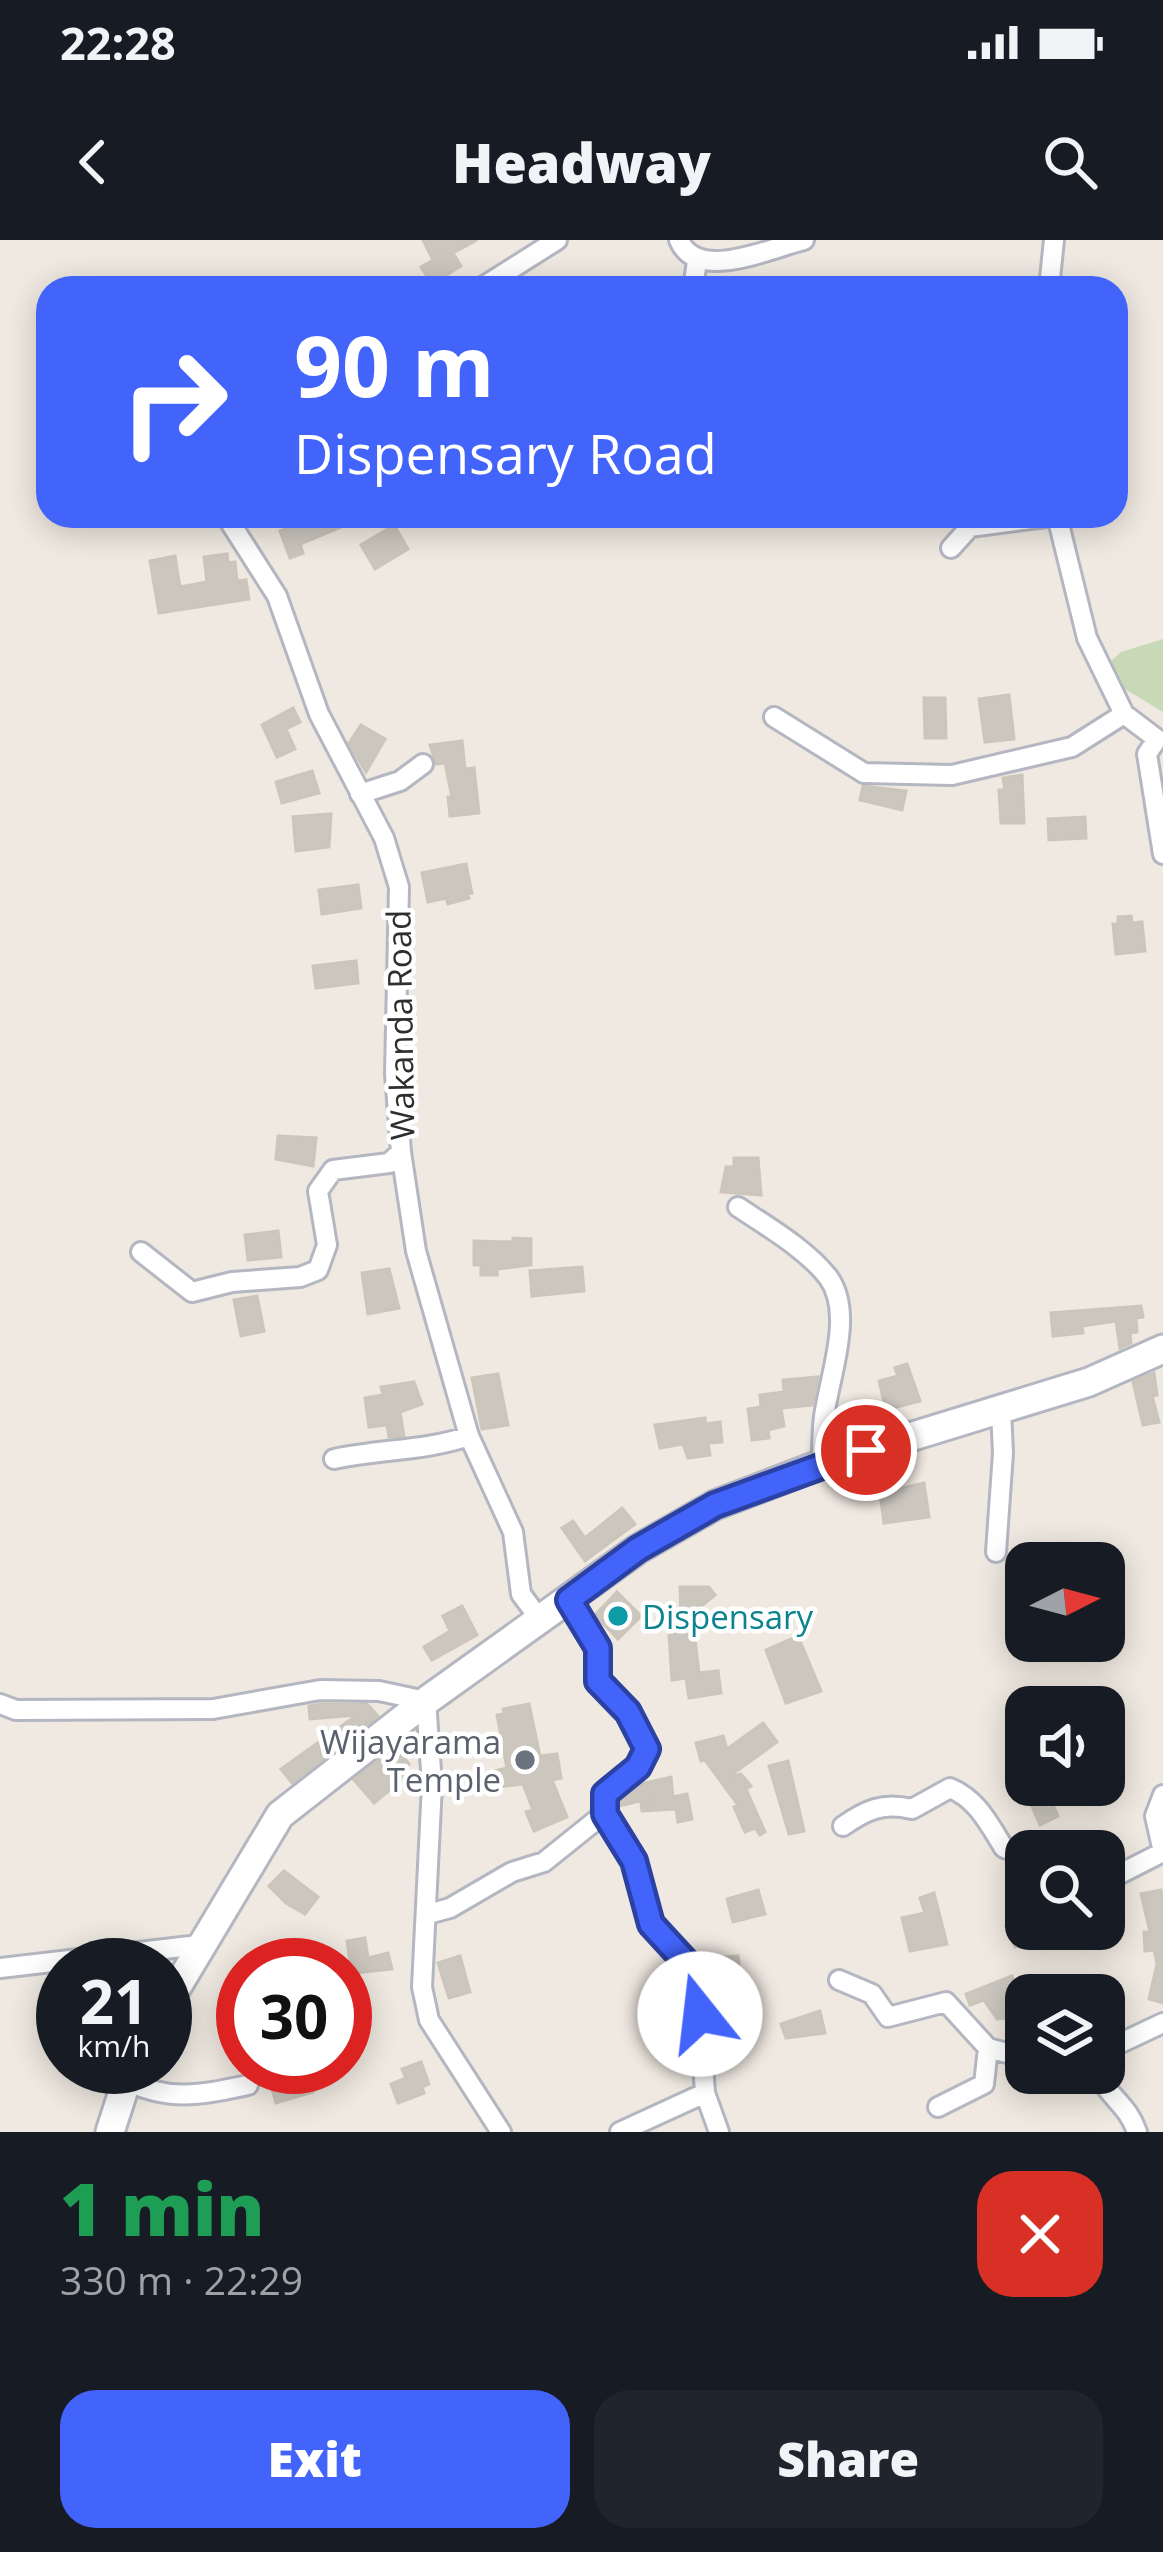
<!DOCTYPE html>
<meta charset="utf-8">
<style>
body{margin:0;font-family:"Open Sans",sans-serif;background:#20242c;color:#f1f3f6;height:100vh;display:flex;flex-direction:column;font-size:45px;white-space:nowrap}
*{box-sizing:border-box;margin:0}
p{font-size:39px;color:#9ea1a6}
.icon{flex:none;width:66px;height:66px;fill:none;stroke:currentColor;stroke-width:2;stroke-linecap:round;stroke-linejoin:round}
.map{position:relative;height:1892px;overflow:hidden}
.details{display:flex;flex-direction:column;background:#171b24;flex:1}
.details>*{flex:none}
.banner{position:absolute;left:36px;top:36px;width:1092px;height:252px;border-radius:36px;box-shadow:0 6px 30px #0003;background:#4264fb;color:#fff;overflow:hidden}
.needle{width:78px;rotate:84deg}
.buttons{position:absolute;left:1005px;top:1302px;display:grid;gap:24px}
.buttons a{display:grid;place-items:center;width:120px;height:120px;border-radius:24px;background:#171b24;box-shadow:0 6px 30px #0003;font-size:60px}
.speed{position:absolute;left:36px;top:1698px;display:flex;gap:24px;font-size:60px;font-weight:700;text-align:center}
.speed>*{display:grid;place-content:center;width:156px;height:156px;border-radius:50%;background:#171b24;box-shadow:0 6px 30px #0003;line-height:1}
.speed small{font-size:30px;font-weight:400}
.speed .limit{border:18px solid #d22;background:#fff;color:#111}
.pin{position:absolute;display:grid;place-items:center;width:102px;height:102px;color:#fff;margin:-51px;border:6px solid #fff;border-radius:50%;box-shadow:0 3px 12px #0007}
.me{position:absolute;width:132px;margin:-66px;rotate:344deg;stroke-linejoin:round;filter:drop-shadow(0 0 9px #0008)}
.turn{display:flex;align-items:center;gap:42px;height:252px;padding:0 60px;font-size:54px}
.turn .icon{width:156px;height:156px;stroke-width:2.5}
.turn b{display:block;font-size:84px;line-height:102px}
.round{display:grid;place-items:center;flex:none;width:126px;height:126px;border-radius:36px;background:#20242c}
.head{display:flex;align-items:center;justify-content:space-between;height:204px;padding:0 60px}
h1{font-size:72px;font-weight:800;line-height:90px;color:#1e9e55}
.primary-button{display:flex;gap:24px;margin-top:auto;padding:24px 60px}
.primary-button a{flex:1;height:138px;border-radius:36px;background:#4264fb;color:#fff;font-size:48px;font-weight:800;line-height:138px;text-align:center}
.primary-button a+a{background:#20242c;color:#f1f3f6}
.status{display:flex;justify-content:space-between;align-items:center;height:84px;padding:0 60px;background:#171b24;direction:ltr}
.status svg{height:33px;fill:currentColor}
header{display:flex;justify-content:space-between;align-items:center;height:156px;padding:0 60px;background:#171b24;font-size:54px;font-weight:800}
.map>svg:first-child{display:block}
</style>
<div class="status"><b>22:28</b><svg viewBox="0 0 49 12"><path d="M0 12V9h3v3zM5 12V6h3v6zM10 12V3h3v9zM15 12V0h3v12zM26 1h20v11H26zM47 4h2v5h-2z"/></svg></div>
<header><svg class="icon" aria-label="back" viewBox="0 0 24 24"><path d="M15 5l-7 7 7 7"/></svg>Headway<svg class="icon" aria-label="search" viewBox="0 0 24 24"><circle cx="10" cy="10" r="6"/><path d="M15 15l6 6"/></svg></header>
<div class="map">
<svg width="1163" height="1892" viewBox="0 0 1163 1892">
<rect width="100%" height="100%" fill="#efe9e1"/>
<path fill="#c8d9b8" d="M1163,399v73l-48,-29 -4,-22 10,-9z"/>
<path fill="#cbc7bf" stroke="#cbc5ba" stroke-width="3" d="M423,0h54l-24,13 8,13 -29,18 -11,-17 12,-7z
M313,276h28l3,10 -44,18 3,9 -13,5 -10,-27 34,-12z
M394,285l14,24 -33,20 -14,-24z
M227,314l1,9 7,-1 2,19 9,-1 3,19 -90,14 -9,-52 25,-5 5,31 27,-5 -3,-25z
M1009,455l5,44 -29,3 -6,-43z
M924,458h21l1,40h-21z
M293,468l7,14 -14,7 9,20 -18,8 -15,-32z
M361,485l24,14 -19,33 -17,-29z
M462,501l3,28 9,-1 5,45 -29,3 -2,-19h4l-7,-34 -9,1 -6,-19z
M312,531l7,22 -37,10 -6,-21z
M1022,535l2,48h-23l-2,-33h6l-2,-12z
M863,546l43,5 -4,19 -42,-10z
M331,574l-2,33 -33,4 -3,-34z
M1085,577l1,21 -37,2 -1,-21z
M466,624l6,29 -5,1 2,4 -21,6 -2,-6 -18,4 -6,-29z
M358,645l3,23 -39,6 -3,-24z
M1131,676l1,7 10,-1 3,29 -29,3 -3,-30h5v-7z
M356,721l2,22 -42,5 -3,-22z
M278,896l38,2 -3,28 -37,-7z
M734,918h24l3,37 -40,-3 5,-25h8z
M278,991l3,26 -33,3 -3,-25z
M513,998l18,1v26l-34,4v6h-16v-10h-7v-24l39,1z
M582,1027l2,24 -52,5 -2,-25z
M389,1029l10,39 -31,6 -6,-41z
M257,1056l7,35 -23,5 -7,-36z
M1141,1066l2,11 -7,1 1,14 -7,1 1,10 -11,5 -4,-27 -34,5 1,7 -30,3 -2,-23z
M907,1124l13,37 -34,9 -7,-29 19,-5 -3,-8z
M1154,1133l3,22 -5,1 7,26 -16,3 -10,-43z
M498,1134l10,51 -26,4 -10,-51z
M818,1137l-6,28 -31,3 3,18 -16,4 1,8 -17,2 -4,-31 13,-2 -1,-12 24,-3 -1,-12z
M414,1142l8,22 -22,8 4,24 -15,1 -2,-12 -18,2 -4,-29 18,-3 -2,-8z
M705,1178v6l15,-2 2,20 -14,1 2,12 -22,3 -5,-14 -23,4 -5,-23z
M924,1243l5,34 -45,6 -4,-30z
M622,1268l13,16 -50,37 -23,-33 11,-7 12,17z
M680,1347h29l6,8 -22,18 1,18 5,42 19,-2 3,22 -32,5 -3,-20 -14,2 -4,-62 13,-2z
M617,1352l24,24 -23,23 -23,-24z
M462,1366l15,29 -45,25 -8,-13 26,-16 -7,-15z
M798,1396l23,55 -35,12 -20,-53z
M321,1464h46l11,12 -86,67 -11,-14 76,-54 -47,4 -1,-13z
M529,1464l11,52 17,-2 4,24 -9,2 15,37 -33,14 -8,-19 7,-2 -10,-26 -34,4 -3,-15 21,-5 -10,-53 7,-1 -1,-5z
M763,1483l14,19 -50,36 14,-4 10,12 -5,3 19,43 -5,3 -5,-7 -10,4 -11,-25 4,-2 -33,-45 -4,1 -5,-18 27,-7 4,13z
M402,1502l-5,7 12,15 -9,7 6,6 -32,26 -20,-23z
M788,1521l16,70 -15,3 -20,-68z
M671,1537l2,20 14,-3 5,25 -14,3 -2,-13 -34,2 -1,-8 15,-3v-3l-37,9v-6l18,-15z
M1035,1545h9l14,31 -18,9 -15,-35z
M284,1631l34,26 -13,17 -19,-11 -17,-17z
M758,1650l7,24 -32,8 -6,-23z
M1161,1650l2,8v105l-14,-4 8,-35 -3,-14 -9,1 -1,-19h6l-9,-38z
M934,1653l13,51 -37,7 -8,-33 23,-5 -5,-15z
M1026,1678v11h67l-31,15 -7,-15 -40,18 -9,-21z
M365,1698l3,20 20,-5 4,16 -47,5v-9h-13l18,-4 -3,-20z
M460,1716l10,36 -21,6 -11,-35z
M738,1716l2,19 -10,1 9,82 -23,3 -10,-102z
M1012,1736l4,11 -11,4 2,4 19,-10v31l-29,3 -13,-19 -14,5 -4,-11z
M820,1771l5,22 -39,5 -5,-14z
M421,1822l8,22 -7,3 2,6 -26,10 -7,-19 15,-6 -4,-9z
M306,1827l7,25 -37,11 -7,-25z"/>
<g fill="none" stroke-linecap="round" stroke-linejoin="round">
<defs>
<path id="street" d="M679,0c18,43 91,8 125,0
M481,48l76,-48
M693,48l4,-27
M1049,48l5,-48
M226,276l51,80 42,118 65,124 15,49 -4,187 6,78 15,99 53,185 44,96 8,62 20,27
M1057,276l30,122 37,76 33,25 -10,15 16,100
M951,308l19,-21 84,-11
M774,477l90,56 88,2 120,-28 52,-33
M360,554l40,-13 23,-17
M738,967c30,20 68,42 90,70 27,36 1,100 -4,140 -2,15 -2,31 -2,47
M141,1012l51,40 40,-10 68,-5 18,-7 9,-25 -9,-54 15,-21 56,-7 12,-11
M334,1219c46,-10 91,-8 135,-23
M996,1312l7,-99 -2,-43
M0,1464l16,6 197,-1 107,-19 59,1 47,10 6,83 -10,203 7,33 72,112
M605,1573l29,48 17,63 46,50 8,119 -85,39
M843,1586c23,-16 40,-24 69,-17l38,-21c27,11 39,36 54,60l22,7
M1104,1642l59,-30 -8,-36 8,-21
M428,1674l22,-6 62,-36 32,-10 61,-49v-19l33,-27 9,-18 -19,-36 -30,-32v-33l-29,-48
M0,1728l199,-23
M839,1740l33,14 16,23 58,-15 42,46 38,10
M1104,1824l8,-17 51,-24
M1099,1833c9,25 28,30 38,59
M124,1840c46,22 76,15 124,5
M705,1853l14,39
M938,1867l46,-23 4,-36"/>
<path id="secondary" d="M165,1767l115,-192 146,-114 212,-152 77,-44 107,-41 267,-82 74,-33
M110,1892l21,-65"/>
</defs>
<use href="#street" stroke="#b4b7c1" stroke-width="24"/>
<use href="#secondary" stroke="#b4b7c1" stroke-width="33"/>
<use href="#street" stroke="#fff" stroke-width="18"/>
<use href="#secondary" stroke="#fff" stroke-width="27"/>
</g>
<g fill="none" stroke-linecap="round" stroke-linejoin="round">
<defs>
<path id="route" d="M700,1774l-3,-40 -46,-50 -17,-63 -29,-47v-20l33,-27 9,-18 -19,-37 -30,-31v-33l-29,-48 69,-51 77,-44 151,-55"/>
</defs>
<use href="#route" stroke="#2b41a3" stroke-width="30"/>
<use href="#route" stroke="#4264fb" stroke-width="21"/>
</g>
<circle fill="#0f9aa8" stroke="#fff" stroke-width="4.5" cx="618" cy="1376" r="12"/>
<circle fill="#6b7280" stroke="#fff" stroke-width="4.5" cx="525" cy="1520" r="12"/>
<g text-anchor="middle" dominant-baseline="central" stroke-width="9" stroke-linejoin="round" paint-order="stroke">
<g font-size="33" fill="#2e2e2e" stroke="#fff">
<text transform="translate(400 785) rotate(-91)">Wakanda Road</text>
</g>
<g font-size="33" fill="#0d838f" stroke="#fff" text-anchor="start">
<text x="642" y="1376">Dispensary</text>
</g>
<g font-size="33" fill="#5b616d" stroke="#fff" text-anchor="end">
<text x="501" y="1501">Wijayarama<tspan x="501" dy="38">Temple</tspan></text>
</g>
</g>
</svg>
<div class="buttons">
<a><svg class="needle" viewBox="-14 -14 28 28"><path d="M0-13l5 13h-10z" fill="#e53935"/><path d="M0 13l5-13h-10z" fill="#9ea1a6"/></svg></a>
<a><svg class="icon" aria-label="sound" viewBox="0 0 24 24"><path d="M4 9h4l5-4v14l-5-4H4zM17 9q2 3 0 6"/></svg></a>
<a><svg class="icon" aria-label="search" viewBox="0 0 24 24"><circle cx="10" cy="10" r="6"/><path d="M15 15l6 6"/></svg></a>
<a><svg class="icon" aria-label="layers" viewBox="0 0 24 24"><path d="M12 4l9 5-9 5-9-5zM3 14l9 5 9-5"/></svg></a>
</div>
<div class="speed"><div>21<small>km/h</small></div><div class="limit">30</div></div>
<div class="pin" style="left:866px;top:1210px;background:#d93025"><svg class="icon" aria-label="arrive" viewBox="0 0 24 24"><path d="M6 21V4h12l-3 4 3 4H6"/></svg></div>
<svg class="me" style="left:700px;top:1774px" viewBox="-20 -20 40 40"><circle r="19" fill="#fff"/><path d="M0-13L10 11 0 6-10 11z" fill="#4264fb"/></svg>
<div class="banner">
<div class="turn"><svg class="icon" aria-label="right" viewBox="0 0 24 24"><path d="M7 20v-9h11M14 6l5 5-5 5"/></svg><div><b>90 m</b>Dispensary Road</div></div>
</div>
</div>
<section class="details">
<div class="head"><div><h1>1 min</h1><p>330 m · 22:29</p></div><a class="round" style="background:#d93025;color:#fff"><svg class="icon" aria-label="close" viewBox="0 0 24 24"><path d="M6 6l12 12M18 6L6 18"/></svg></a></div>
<div class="primary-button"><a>Exit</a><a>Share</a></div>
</section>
